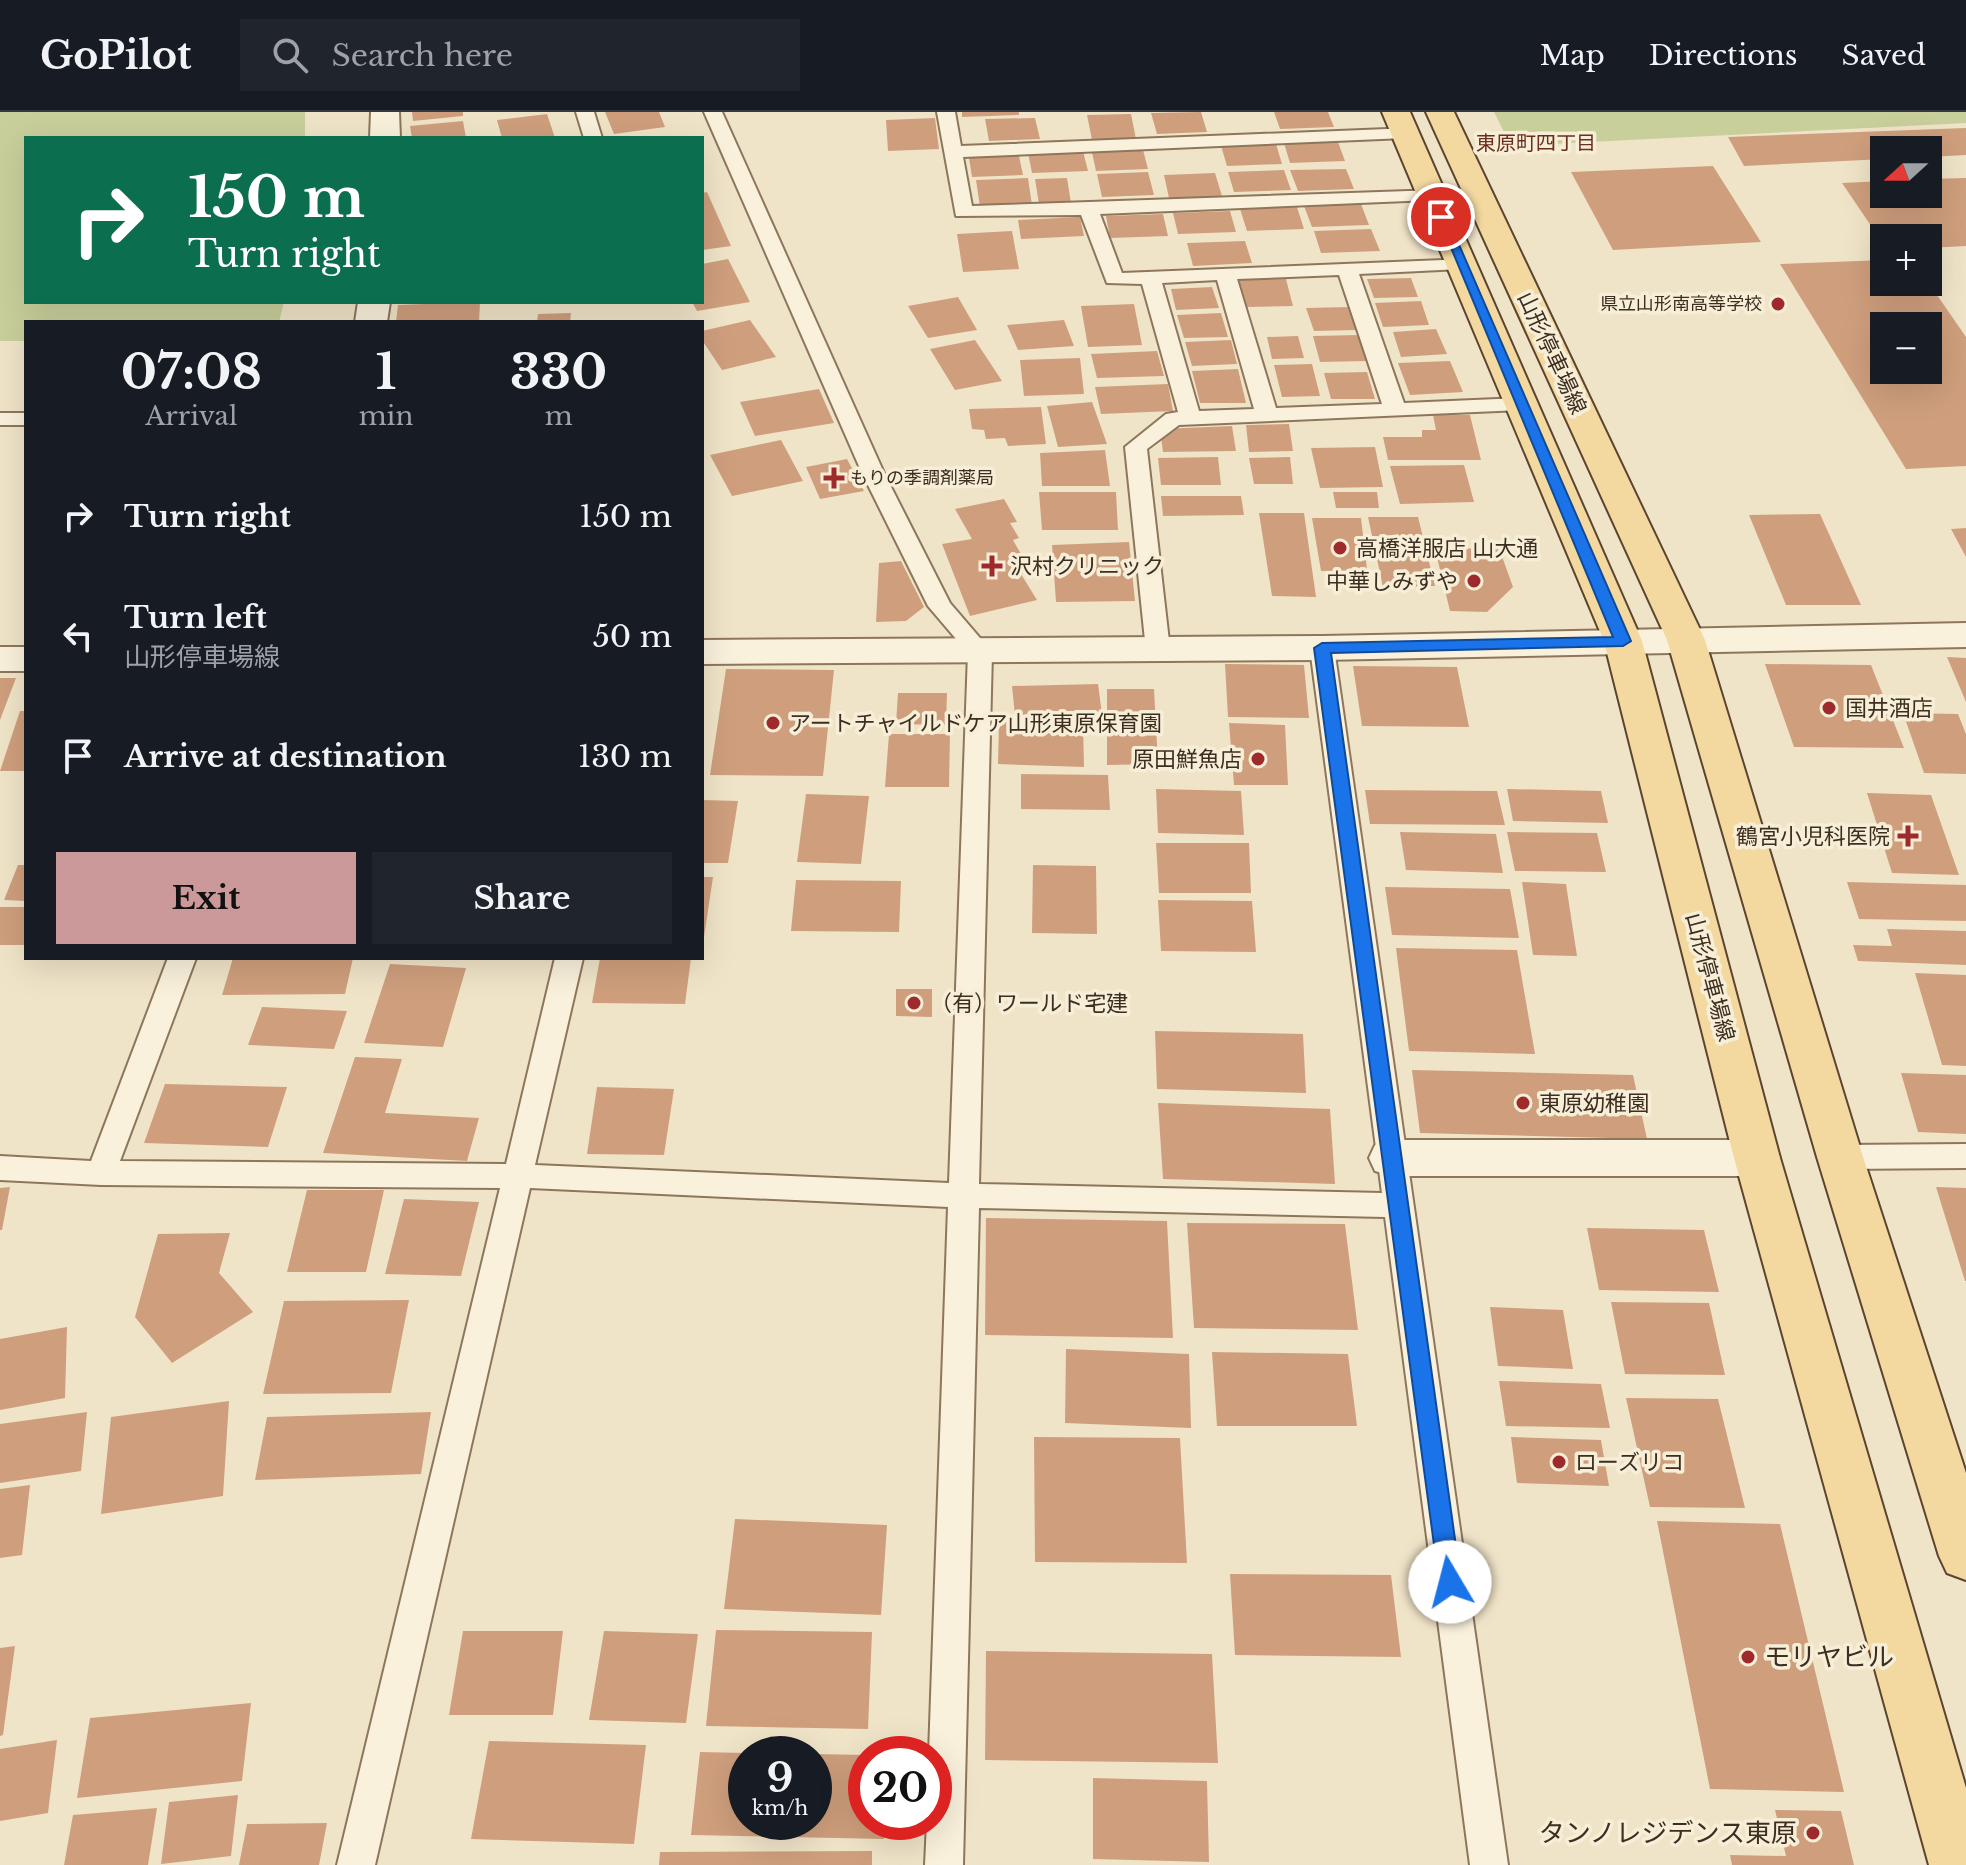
<!DOCTYPE html>
<meta charset="utf-8">
<style>
body{margin:0;font-family:"Libre Baskerville","Noto Sans JP",serif;background:#20242c;color:#f1f3f6;height:100vh;display:flex;flex-direction:column;font-size:30px;white-space:nowrap}
*{box-sizing:border-box;margin:0}
p{font-size:26px;color:#9ea1a6}
.icon{flex:none;width:44px;height:44px;fill:none;stroke:currentColor;stroke-width:2;stroke-linecap:round;stroke-linejoin:round}
.map{position:relative;flex:1;overflow:hidden}
.drawer{position:absolute;left:24px;top:208px;width:680px;height:640px;display:flex;flex-direction:column;background:#171b24;border-radius:0px;box-shadow:0 8px 32px #0002}
.drawer>*{flex:none}
.banner{position:absolute;left:24px;top:24px;width:680px;height:168px;border-radius:0px;box-shadow:0 8px 32px #0002;background:#0b6e4f;color:#fff;overflow:hidden}
.needle{width:52px;rotate:249deg}
.controls{position:absolute;left:1870px;top:24px;display:grid;gap:16px}
.controls a{display:grid;place-items:center;width:72px;height:72px;border-radius:0px;background:#171b24;box-shadow:0 8px 32px #0002;font-size:40px}
.speed{position:absolute;left:728px;top:1624px;display:flex;gap:16px;font-size:40px;font-weight:700;text-align:center}
.speed>*{display:grid;place-content:center;width:104px;height:104px;border-radius:50%;background:#171b24;box-shadow:0 8px 32px #0002;line-height:1}
.speed small{font-size:20px;font-weight:400}
.speed .limit{border:12px solid #d22;background:#fff;color:#111}
.pin{position:absolute;display:grid;place-items:center;width:68px;height:68px;color:#fff;margin:-34px;border:4px solid #fff;border-radius:50%;box-shadow:0 2px 8px #0007}
.me{position:absolute;width:88px;margin:-44px;rotate:352deg;stroke-linejoin:round;filter:drop-shadow(0 0 6px #0008)}
.turn{display:flex;align-items:center;gap:28px;height:168px;padding:0 32px;font-size:36px}
.turn .icon{width:104px;height:104px;stroke-width:2.5}
.turn b{display:block;font-size:56px;line-height:68px}
.eta{display:flex;justify-content:space-evenly;align-items:center;height:136px;text-align:center}
.eta b{font-size:48px;font-weight:800;line-height:56px}
.button{display:flex;gap:16px;margin-top:auto;padding:16px 32px}
.button a{flex:1;height:92px;border-radius:0px;background:#cc999b;color:#111;font-size:32px;font-weight:800;line-height:92px;text-align:center}
.button a+a{background:#20242c;color:#f1f3f6}
ul{padding:0;list-style:none}
li{display:flex;align-items:center;gap:24px;height:120px;padding:0 32px}
li div{flex:1}
li b{display:block;font-size:30px}
li em{font-style:normal}
header{display:flex;align-items:center;gap:48px;box-sizing:border-box;height:112px;padding:0 40px;background:#171b24;border-bottom:2px solid #363941}
header strong{font-size:38px}
nav{display:flex;gap:44px;margin-inline-start:auto;font-size:28px}
.search{width:560px;height:72px;background:#20242c;display:flex;align-items:center;gap:20px;box-sizing:border-box;padding:0 28px;border-radius:0px;color:#9ea1a6;font-size:30px}
.map>svg:first-child{display:block}
</style>
<header>
<strong>GoPilot</strong>
<div class="search"><svg class="icon" aria-label="search" viewBox="0 0 24 24"><circle cx="10" cy="10" r="6"/><path d="M15 15l6 6"/></svg>Search here</div>
<nav><a>Map</a><a>Directions</a><a>Saved</a></nav>
</header>
<div class="map">
<svg width="1966" height="1753" viewBox="0 0 1966 1753">
<rect width="100%" height="100%" fill="#f0e4c8"/>
<path fill="#c9cf9b" d="M0,0h305v26h-279v164h258l-5,20h-253v19h-26z
M1494,0h472v11l-436,22 -26,-13z"/>
<path fill="#cf9f7d" fill-rule="evenodd" d="M412,0h51v4l-50,5z
M605,0h54l6,15 -51,7z
M962,0h57v3l-57,2z
M1201,0l6,20 -50,2 -6,-21z
M1274,0h54l6,15 -54,2z
M547,2l8,24h-53l-5,-18z
M1131,2l5,25 -44,1 -5,-25z
M935,6l4,31 -51,2 -2,-31z
M1035,6l5,21 -51,2 -4,-22z
M463,9l3,17h-54l-2,-12z
M1966,16v27l-38,2v-7h-44v9l-140,7 -16,-29z
M1338,30l7,19 -55,2 -6,-20z
M1276,32l6,20 -55,2 -6,-20z
M1142,34l6,23 -52,2 -5,-23z
M1083,39l5,20 -56,2 -4,-20z
M1019,44l4,19 -51,2 -3,-19z
M1713,54l48,76 -148,8 -42,-78z
M1346,57l8,20 -56,2 -8,-21z
M1284,58l7,20 -57,2 -6,-20z
M1148,60l6,23 -52,2 -5,-23z
M1215,61l7,23 -53,2 -5,-23z
M1028,66l4,27 -52,2 -4,-27z
M1067,66l4,25 -32,1 -4,-25z
M1966,66v68l-38,2v-10h-44v7l-42,-62 42,-2v13h44v-15z
M707,80l24,54 -29,4v-57z
M1361,92l8,21 -57,2 -8,-21z
M1297,95l7,22 -57,2 -7,-22z
M1230,99l6,21 -58,2 -5,-21z
M1163,102l5,22 -58,2 -4,-22z
M1080,105l4,19 -63,3 -3,-19z
M1371,117l9,22 -59,2 -7,-22z
M1012,119l7,38 -56,3 -6,-38z
M1245,129l7,22 -59,3 -6,-23z
M728,147l22,43 -53,9 -5,-9h10v-38z
M1884,148v22h44l38,55v129l-60,3 -126,-205zM1884,214h44v44h-44z
M1411,166l7,19 -44,1 -7,-19z
M1286,167l7,27 -48,1 -6,-27z
M1212,175l7,21 -43,2 -5,-21z
M958,185l19,33 -49,8 -20,-32z
M1421,189l8,24 -46,2 -8,-24z
M480,190l-1,20h-83l2,-17z
M1134,192l8,41 -54,2 -7,-41z
M1349,195l8,23 -43,1 -8,-23z
M571,201l-1,9h-33l1,-8z
M1221,201l7,24 -44,1 -7,-23z
M750,208l26,37 -54,13 -20,-30v-9z
M1064,208l10,26 -56,4 -11,-25z
M1436,217l11,25 -46,3 -8,-25z
M1359,223l7,26 -46,1 -7,-26z
M1298,224l6,22 -32,1 -5,-22z
M975,228l27,41 -47,9 -25,-41z
M1231,228l6,24 -45,2 -7,-24z
M1157,239l7,25 -67,2 -6,-24z
M1080,246l4,36 -60,2 -4,-36z
M1450,249l13,31 -53,3 -12,-32z
M1312,252l8,32 -38,1 -8,-32z
M1238,257l8,34h-46l-8,-32z
M1367,260l8,27h-44l-7,-26z
M1168,272l5,27 -72,3 -6,-27z
M819,277l15,34 -79,13 -15,-34z
M1092,290l15,42 -49,3 -11,-41z
M1041,295l5,37 -38,2 -3,-8 -19,1 -2,-9 -12,-1 -3,-20z
M1433,303h37l11,45h-93l-5,-23h39v-7h14z
M1289,312l4,27 -44,1 -3,-27z
M1232,314l4,25 -73,1 -3,-23z
M781,328l22,41 -71,15 -22,-41z
M1375,335l8,40 -63,1 -9,-40z
M1105,338l5,36h-68l-2,-33z
M1218,345l3,28h-60l-3,-27z
M1290,345l3,27h-39l-5,-26z
M847,347l17,32 -44,8 -14,-32z
M1464,353l10,37 -74,2 -10,-38z
M1039,380h77l2,38h-76z
M1333,380h44l2,16h-43z
M1161,384h80l3,19 -81,1z
M1004,387l13,23 -7,1 9,15 -6,2 18,32 -10,2 16,26 -67,16 -28,-72 30,-5 -17,-30z
M1259,401h45l12,84 -44,-1z
M1820,402l41,91h-75l-37,-90z
M1368,405h50l17,69 -52,1z
M1312,406h49l6,52 -46,1z
M1966,416v29l-15,-28z
M1129,430l6,59 -79,1 -4,-57z
M1499,436l14,39 -26,25 -37,-1 -15,-62z
M901,449l23,46 -18,14 -30,1 3,-59z
M1947,545l19,1v44z
M1225,552l79,1 5,53 -81,-1z
M1765,552l106,1 33,83 -110,-1z
M1353,554l104,1 12,60 -107,-1z
M726,557l108,1 -11,106 -113,-1z
M0,566h16l-16,42z
M1098,572l4,30 -87,2 -3,-30z
M1107,577h47l4,75 -51,1z
M898,581h49l-1,32 -50,-1z
M20,599h6v60h-26z
M1903,601l55,1 8,20v40l-42,-1z
M999,610h84l1,45 -86,-3z
M1229,611l56,2 3,60h-54z
M889,622h61l-1,53h-64z
M1021,662l87,1 2,35 -89,-1z
M1156,677l85,2 3,44 -86,-2z
M1507,677l94,2 7,32 -95,-2z
M1365,678l132,1 8,34 -135,-1z
M1867,681l64,2 28,80 -67,-2z
M806,682l63,2 -8,68 -64,-2z
M702,688l36,1 -10,62h-26z
M1400,720l96,2 7,39 -97,-3z
M1507,720l90,1 9,39 -91,-1z
M1156,731h93l2,50h-92z
M18,753h8v36l-22,-1z
M1033,753l63,1 1,68 -65,-1z
M702,765h11l-9,60h-2z
M796,768l105,1 -2,51 -108,-1z
M1522,770l44,2 11,72 -44,-1z
M1847,770l119,3v36l-107,-2z
M1385,775l125,2 9,49 -127,-3z
M1158,788l94,1 4,51 -95,-1z
M0,795h26v38h-26z
M1887,817l79,2v34l-108,-4 -5,-16 39,1z
M1396,836l121,2 18,104 -126,-3z
M233,846h120l-8,36 -123,1z
M600,846h91l-6,46 -93,-1z
M390,852l76,4 -23,79 -79,-4z
M1915,861l51,2v91l-24,-1z
M896,877h36v28l-36,-1z
M262,895l85,4 -13,38 -86,-4z
M1155,919l148,3 3,59 -149,-4z
M355,945l47,2 -17,54 94,5 -12,43 -144,-8z
M1412,958l221,5 14,64 -227,-6z
M1901,961l65,2v59l-48,-2z
M165,972l122,3 -19,60 -124,-4z
M597,975l77,2 -10,66 -77,-1z
M1158,991l172,6 5,75 -172,-5z
M10,1075l-8,43h-2v-42z
M1936,1075l30,1v93h-1z
M307,1078h77l-18,82h-79z
M404,1087l75,3 -18,74 -76,-2z
M986,1106l181,3 6,117 -188,-3z
M1187,1111l158,1 13,106 -164,-2z
M1587,1116l117,2 15,62 -120,-2z
M230,1121l-11,40 34,39 -81,51 -37,-46 23,-83z
M409,1188l-18,93 -128,1 21,-93z
M1611,1190l98,1 16,72 -100,-1z
M1490,1195l73,3 10,59 -75,-3z
M67,1215l-2,71 -65,12v-71z
M1066,1237l123,5 2,74 -126,-5z
M1212,1240l136,2 9,72h-140z
M1499,1269l102,3 9,44 -104,-2z
M1626,1286l92,1 27,109 -95,-1z
M229,1289l-6,95 -122,18 10,-97z
M87,1300l-6,59 -81,12v-59z
M431,1300l-10,62 -166,6 12,-63z
M1034,1325l146,1 7,125 -152,-1z
M1511,1325l90,3 8,46 -92,-3z
M30,1373l-8,70 -22,3v-69z
M735,1407l152,6 -6,90 -157,-6z
M1657,1409l123,3 64,268 -134,-3z
M1230,1462l161,1 10,82 -166,-2z
M716,1518l156,2 -4,97 -162,-3z
M463,1519h100l-10,84h-104z
M604,1519l94,3 -12,89 -97,-3z
M15,1534l-12,89 -3,1v-88z
M986,1539l226,3 6,109 -233,-3z
M251,1591l-9,78 -165,17 13,-80z
M57,1628l-9,73 -48,8v-72z
M489,1629l157,4 -12,99 -163,-5z
M700,1640l46,1v69h68v-68l52,1v67h19l-1,17 -193,-4z
M1093,1666l114,3 2,81 -116,-3z
M238,1683l-7,61 -70,8 8,-62z
M157,1696l-9,57h-84l9,-50z
M1775,1698l66,1 13,54h-122l-2,-10 56,1z
M327,1711l-8,42h-80l8,-41z
M872,1739v14h-213l1,-13z"/>
<g fill="none" stroke-linecap="round" stroke-linejoin="round">
<defs>
<path id="lane" d="M576,0h18l8,26h-18z
M704,0h18l162,361 66,130 42,49 -13,532 403,9 -72,-545 12,-8 12,8 174,1217h-38l-85,-648 -406,-9 -16,657h-38l2,-43h7v-68h-5l19,-547 -418,-19 -155,677h-38l163,-677 -399,-3 -101,-5v-24l91,5 77,-203h28l-76,203 386,3 49,-206h28l-48,207 414,18 19,-530 -40,-47 -66,-133z
M937,0h18l6,34 451,-18 2,4 -9,6 -442,19 9,49 466,-16 3,4 -10,6 -331,14 22,59 346,-14 3,4 -10,6 -102,5 45,129 117,-5 11,6 -11,6 -342,15 -32,24 23,201 -3,5h-18l-3,-5 -21,-203 41,-33 12,-2 -36,-128 -35,-1 -26,-68 -125,1zM1339,163l43,129 -106,4 -39,-129zM1217,168l37,129 -55,2 -37,-128z
M0,301h26v12h-26z
M1966,1032v24l-126,1 -11,-4 -4,-8 4,-8 11,-4z"/>
<path id="street" d="M371,0h28l1,26h-30z
M358,190h32l-3,20h-32z
M1966,511v24l-644,13 -620,4v-24l620,-4z
M0,535h26v24h-26z
M1392,1028h365l17,5 6,13 -6,13 -17,5h-365l-17,-5 -6,-13 6,-13z"/>
<path id="primary" d="M1382,0h28l232,529 138,517 186,630v77h-37l-195,-707 -130,-517z
M1426,0h28l251,528 158,517 103,316v107l-19,-7 -8,-17 -122,-399 -150,-517z"/>
</defs>
<use href="#lane" stroke="#8d765c" stroke-width="4"/>
<use href="#street" stroke="#8d765c" stroke-width="4"/>
<use href="#primary" stroke="#5b4430" stroke-width="4"/>
<use href="#lane" fill="#faf1dc" fill-rule="evenodd"/>
<use href="#street" fill="#faf1dc" fill-rule="evenodd"/>
<use href="#primary" fill="#f3d9a0" fill-rule="evenodd"/>
</g>
<path fill="#1a73e8" stroke="#114b97" stroke-width="2" d="M1437,102l10,3 184,424 -8,5 -292,7 130,929 -3,7 -8,3 -8,-3 -3,-7 -125,-934 8,-5 291,-6z"/>
<g fill="#9e2a2b" stroke="#f7eed8" stroke-width="3">
<circle cx="1778" cy="192" r="8"/>
<path d="M830 354h8v8h8v8h-8v8h-8v-8h-8v-8h8z"/>
<circle cx="1340" cy="436" r="8"/>
<path d="M988 442h8v8h8v8h-8v8h-8v-8h-8v-8h8z"/>
<circle cx="1474" cy="469" r="8"/>
<circle cx="1829" cy="596" r="8"/>
<circle cx="773" cy="611" r="8"/>
<circle cx="1258" cy="647" r="8"/>
<path d="M1904 712h8v8h8v8h-8v8h-8v-8h-8v-8h8z"/>
<circle cx="914" cy="891" r="8"/>
<circle cx="1523" cy="991" r="8"/>
<circle cx="1559" cy="1350" r="8"/>
<circle cx="1748" cy="1545" r="8"/>
<circle cx="1813" cy="1721" r="8"/>
</g>
<g text-anchor="middle" dominant-baseline="central" stroke-width="7" stroke-linejoin="round" paint-order="stroke">
<g font-size="18" fill="#3d2e20" stroke="#f7eed8" text-anchor="end">
<text x="1762" y="192">県立山形南高等学校</text>
<text x="850" y="366" text-anchor="start">もりの季調剤薬局</text>
</g>
<g font-size="20" fill="#6b2e1e" stroke="#f7eed8">
<text x="1536" y="31">東原町四丁目</text>
</g>
<g font-size="22" fill="#3d2e20" stroke="#f7eed8">
<text transform="translate(1552 241) rotate(65)">山形停車場線</text>
<text transform="translate(1710 865) rotate(75)">山形停車場線</text>
</g>
<g font-size="22" fill="#3d2e20" stroke="#f7eed8" text-anchor="start">
<text x="1356" y="436">高橋洋服店 山大通</text>
<text x="1010" y="454">沢村クリニック</text>
<text x="1458" y="469" text-anchor="end">中華しみずや</text>
<text x="1845" y="596">国井酒店</text>
<text x="789" y="611">アートチャイルドケア山形東原保育園</text>
<text x="1242" y="647" text-anchor="end">原田鮮魚店</text>
<text x="1890" y="724" text-anchor="end">鶴宮小児科医院</text>
<text x="930" y="891">（有）ワールド宅建</text>
<text x="1539" y="991">東原幼稚園</text>
<text x="1575" y="1350">ローズリコ</text>
</g>
<g font-size="26" fill="#3d2e20" stroke="#f7eed8" text-anchor="start">
<text x="1764" y="1545">モリヤビル</text>
<text x="1797" y="1721" text-anchor="end">タンノレジデンス東原</text>
</g>
</g>
</svg>
<div class="controls">
<a><svg class="needle" viewBox="-14 -14 28 28"><path d="M0-13l5 13h-10z" fill="#e53935"/><path d="M0 13l5-13h-10z" fill="#9ea1a6"/></svg></a>
<a>+</a>
<a>−</a>
</div>
<div class="speed"><div>9<small>km/h</small></div><div class="limit">20</div></div>
<div class="pin" style="left:1441px;top:105px;background:#d93025"><svg class="icon" aria-label="arrive" viewBox="0 0 24 24"><path d="M6 21V4h12l-3 4 3 4H6"/></svg></div>
<svg class="me" style="left:1450px;top:1470px" viewBox="-20 -20 40 40"><circle r="19" fill="#fff"/><path d="M0-13L10 11 0 6-10 11z" fill="#1a73e8"/></svg>
<div class="banner">
<div class="turn"><svg class="icon" aria-label="right" viewBox="0 0 24 24"><path d="M7 20v-9h11M14 6l5 5-5 5"/></svg><div><b>150 m</b>Turn right</div></div>
</div>
<section class="drawer">
<div class="eta">
<div><b>07:08</b><p>Arrival</p></div>
<div><b>1</b><p>min</p></div>
<div><b>330</b><p>m</p></div>
</div>
<ul>
<li><svg class="icon" aria-label="right" viewBox="0 0 24 24"><path d="M7 20v-9h11M14 6l5 5-5 5"/></svg><div><b>Turn right</b></div><em>150 m</em></li>
<li><svg class="icon" aria-label="left" viewBox="0 0 24 24"><path d="M17 20v-9H6M10 6l-5 5 5 5"/></svg><div><b>Turn left</b><p>山形停車場線</p></div><em>50 m</em></li>
<li><svg class="icon" aria-label="arrive" viewBox="0 0 24 24"><path d="M6 21V4h12l-3 4 3 4H6"/></svg><div><b>Arrive at destination</b></div><em>130 m</em></li>
</ul>
<div class="button"><a>Exit</a><a>Share</a></div>
</section>
</div>
